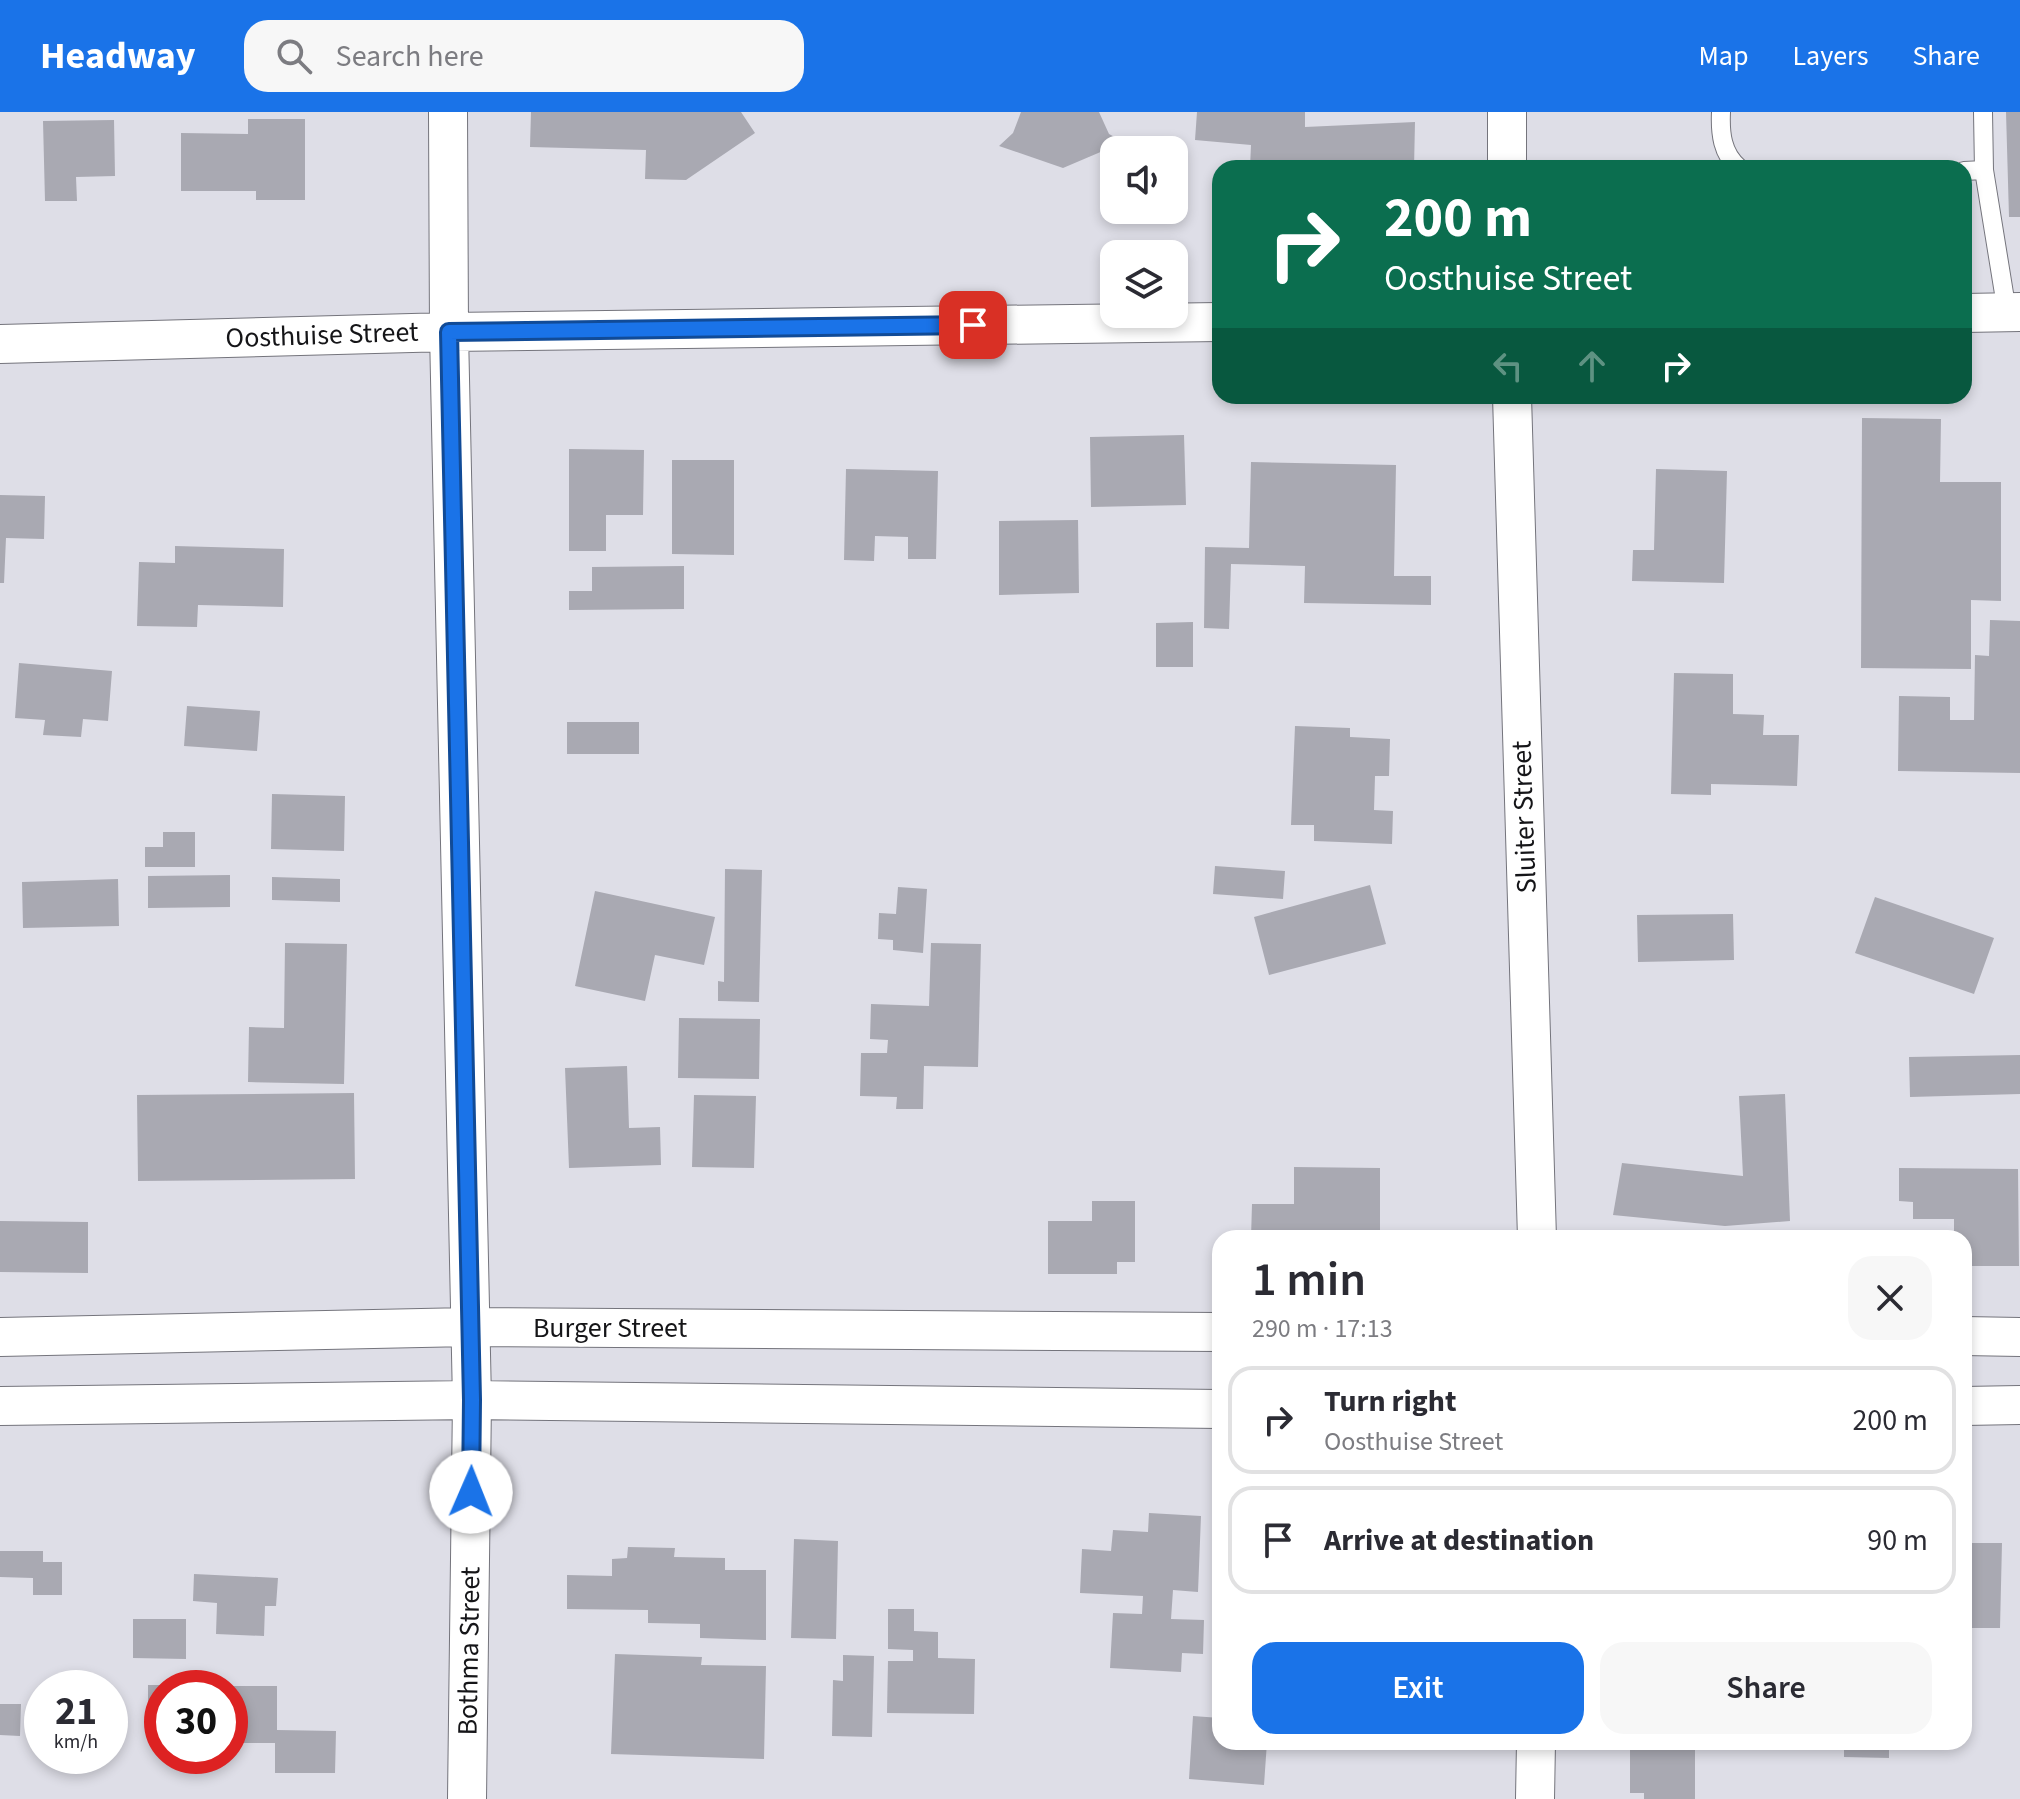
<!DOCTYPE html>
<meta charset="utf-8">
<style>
body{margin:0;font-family:"Source Sans 3",sans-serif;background:#f7f7f7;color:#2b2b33;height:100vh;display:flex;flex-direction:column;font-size:30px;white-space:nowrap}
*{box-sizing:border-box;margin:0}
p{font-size:26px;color:#7c7c81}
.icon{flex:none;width:44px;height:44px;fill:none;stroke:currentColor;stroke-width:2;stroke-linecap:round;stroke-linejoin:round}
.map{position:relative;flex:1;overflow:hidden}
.sheet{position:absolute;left:1212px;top:1118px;width:760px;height:520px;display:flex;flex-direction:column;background:#fff;border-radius:24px;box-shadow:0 4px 12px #0003}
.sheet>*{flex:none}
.banner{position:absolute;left:1212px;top:48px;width:760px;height:244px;border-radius:24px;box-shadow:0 4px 12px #0003;background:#0b6e4f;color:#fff;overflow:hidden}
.buttons{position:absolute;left:1100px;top:24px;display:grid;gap:16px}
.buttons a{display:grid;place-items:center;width:88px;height:88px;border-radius:16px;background:#fff;box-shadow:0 4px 12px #0003;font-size:40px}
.speed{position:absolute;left:24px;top:1558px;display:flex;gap:16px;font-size:40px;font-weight:700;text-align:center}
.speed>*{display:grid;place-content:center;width:104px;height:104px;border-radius:50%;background:#fff;box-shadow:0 4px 12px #0003;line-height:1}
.speed small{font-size:20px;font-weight:400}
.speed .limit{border:12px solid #d22;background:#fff;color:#111}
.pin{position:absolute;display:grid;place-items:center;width:68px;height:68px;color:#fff;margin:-34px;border-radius:16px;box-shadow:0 4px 12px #0006}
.me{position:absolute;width:88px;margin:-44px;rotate:1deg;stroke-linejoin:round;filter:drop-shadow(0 0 6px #0008)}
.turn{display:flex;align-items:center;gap:28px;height:168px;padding:0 40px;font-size:36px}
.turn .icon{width:104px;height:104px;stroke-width:2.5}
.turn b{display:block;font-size:56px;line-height:68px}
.lanes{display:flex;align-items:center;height:76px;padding:0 40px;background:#0003;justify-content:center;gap:40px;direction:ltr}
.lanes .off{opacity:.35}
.round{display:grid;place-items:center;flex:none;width:84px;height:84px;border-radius:24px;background:#f7f7f7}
.headline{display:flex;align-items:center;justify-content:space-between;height:136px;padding:0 40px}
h1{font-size:48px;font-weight:600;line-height:60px}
.action{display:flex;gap:16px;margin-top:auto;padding:16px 40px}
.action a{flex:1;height:92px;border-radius:24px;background:#1a73e8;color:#fff;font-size:32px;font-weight:600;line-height:92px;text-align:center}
.action a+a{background:#f7f7f7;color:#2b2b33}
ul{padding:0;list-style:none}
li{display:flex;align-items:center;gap:24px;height:108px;margin:0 16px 12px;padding:0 24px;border:4px solid #e1e1e2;border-radius:24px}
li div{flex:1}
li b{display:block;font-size:30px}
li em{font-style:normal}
header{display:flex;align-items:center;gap:48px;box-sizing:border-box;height:112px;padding:0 40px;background:#1a73e8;color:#fff}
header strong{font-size:38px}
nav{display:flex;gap:44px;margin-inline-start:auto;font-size:28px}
.search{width:560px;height:72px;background:#f7f7f7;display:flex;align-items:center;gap:20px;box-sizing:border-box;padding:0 28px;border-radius:24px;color:#7c7c81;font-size:30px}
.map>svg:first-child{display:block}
</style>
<header>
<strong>Headway</strong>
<div class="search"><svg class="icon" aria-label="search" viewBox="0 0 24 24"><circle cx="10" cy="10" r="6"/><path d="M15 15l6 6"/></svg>Search here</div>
<nav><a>Map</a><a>Layers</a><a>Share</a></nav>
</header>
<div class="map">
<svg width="2020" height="1687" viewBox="0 0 2020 1687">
<rect width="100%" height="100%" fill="#dedee7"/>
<path fill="#a9a9b2" d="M531,0h210l14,21 -69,47 -41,-1 1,-29 -116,-3z
M1021,0h78l10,22 15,8 -61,26 -64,-22 14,-13z
M1197,0h108v15l110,-5 -1,46h-164l1,-23 -56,-5z
M2006,0h14v105h-11z
M248,7h57v81h-49v-9h-75v-58l67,1z
M114,8l1,56 -39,1 1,24h-32l-2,-80z
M1862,306l79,1 -1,63h61v119l-30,-1v69l-110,-1z
M1184,323l2,70 -95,2 -1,-70z
M569,337l75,1 -1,65h-37v36h-37z
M672,348h62v95l-62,-1z
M1251,350l145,3 -2,111h37v29l-127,-2 1,-37 -74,-2 -2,65 -25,-1 1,-81 44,1z
M846,357l92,2 -2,88h-28v-22l-33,-1 -1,25 -30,-1z
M1656,357l71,2 -3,112 -92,-2 1,-31h21z
M0,383l45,1 -1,43 -38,-1 -2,45h-4z
M1078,408l1,73 -80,2v-74z
M175,434l109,3 -1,58 -85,-2 -1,22 -60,-1 2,-64 36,1z
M684,454v43l-115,1v-19h23v-24z
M1990,508l30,1v152l-122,-2 1,-75 51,1v23h24l1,-65 14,1z
M1193,510v45h-37v-44z
M19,551l93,8 -4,50 -25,-2 -2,18 -38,-2 2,-15 -30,-2z
M1674,561l59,1v40l31,1 -1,20h36l-2,51 -86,-2v11l-40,-1z
M187,594l73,5 -3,40 -73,-5z
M567,610h72v32h-72z
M1295,614l55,2v9l40,2 -1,37h-14l-1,34 19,1 -1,33 -78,-3v-16h-23z
M272,682l73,2 -1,55 -73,-2z
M163,720h32v35h-50v-20h18z
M1215,754l70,5 -2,28 -70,-5z
M725,757l37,1 -3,132 -41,-1v-20l6,1z
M230,763v32l-82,1v-32z
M272,765l68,2v23l-68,-2z
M118,767l1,47 -96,2 -1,-46z
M1370,773l16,59 -117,31 -15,-58z
M898,775l29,2 -4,64 -30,-3v-10l-15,-1 1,-26 17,1z
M595,779l120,26 -11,48 -49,-10 -10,46 -70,-15z
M1875,785l119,41 -20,56 -119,-41z
M1733,802l1,46 -96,2 -1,-47z
M285,831l62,1 -3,140 -96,-2 1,-55 35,1z
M931,831l50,1 -3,123 -54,-1 -1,43h-27l1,-12 -37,-1 1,-43h26l1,-13 -18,-1 1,-35 58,2z
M679,906l81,1 -1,60 -81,-1z
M2020,943v39l-110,3 -1,-40z
M627,954l2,62 31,-1 1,38 -92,3 -4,-100z
M354,981l1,86 -217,2 -1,-86z
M1785,982l5,127 -65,5 -112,-11 9,-52 121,13 -4,-80z
M694,983l62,1 -2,72 -62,-1z
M1294,1055l86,1v70h-129l1,-34h42z
M1899,1056l119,1 1,97h-55v-28h-10v-19h-41v-17l-14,-1z
M1092,1089h43v61h-18v12h-69v-53h44z
M0,1109l88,1v51l-88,-1z
M1149,1401l52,3 -3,76 -25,-2 -2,29 33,1 -1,34 -21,-1 -1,19 -71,-4 3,-55 29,1 1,-18 -63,-3 2,-44 29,2 2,-21 35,2z
M794,1427l44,2 -2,98 -45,-1z
M1968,1431h34l-2,85h-36v-72h4z
M628,1435l47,1 -1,9 51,1v12h41v70l-66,-2v-14l-52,-1v-13l-81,-1v-34l45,1v-17l15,-1z
M0,1439h43v11h19v33h-29v-17l-33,-1z
M194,1462l84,4 -2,28h-11l-1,30 -48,-2 1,-31 -24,-2z
M888,1497h26v22l24,1v26l37,1 -1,55 -87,-1 1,-52h25v-11l-25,-1z
M133,1507h53v40l-53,-1z
M615,1542l87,3 -1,8 65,1 -2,93 -153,-5z
M843,1543l31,1 -2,81 -40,-1 1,-56 10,1z
M148,1573h14v48h-14z
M230,1574h47v44l59,1 -1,42h-60v-30h-45z
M0,1592h21l-1,32 -20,-1z
M1193,1604l27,2v24h47l-3,43 -75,-6z
M1844,1630h45v16l-45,-1z
M1630,1638h65v49h-51v-6h-14z"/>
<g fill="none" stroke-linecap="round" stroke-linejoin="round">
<defs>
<path id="lane" d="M1721,0c-1,21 1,42 18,56
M1983,0l1,58 23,142
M1964,59l20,-1"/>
<path id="street" d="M448,0l1,220 23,1068 -5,399
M1507,0v56
M1964,201l56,-1
M0,232l449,-12 771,-10
M1512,284l25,842
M1964,1224l56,1
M0,1225l469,-10 751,5
M0,1294l472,-6 748,9
M1964,1294l56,-1
M1535,1687l1,-57"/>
</defs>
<use href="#lane" stroke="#74747c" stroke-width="20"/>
<use href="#street" stroke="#74747c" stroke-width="40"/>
<use href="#lane" stroke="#fff" stroke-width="18"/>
<use href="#street" stroke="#fff" stroke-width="38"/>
</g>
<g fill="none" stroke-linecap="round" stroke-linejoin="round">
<defs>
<path id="route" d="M471,1380l1,-92 -23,-1068 524,-7"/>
</defs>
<use href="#route" stroke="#114b97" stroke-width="20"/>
<use href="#route" stroke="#1a73e8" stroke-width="14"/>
</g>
<g text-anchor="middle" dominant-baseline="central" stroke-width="7" stroke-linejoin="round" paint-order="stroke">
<g font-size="28" fill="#151518" stroke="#fff">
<text transform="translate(322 223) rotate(-2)">Oosthuise Street</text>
<text transform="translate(1524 705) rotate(-92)">Sluiter Street</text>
<text x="610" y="1216">Burger Street</text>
<text transform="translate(469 1539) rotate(-89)">Bothma Street</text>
</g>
</g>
</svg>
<div class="buttons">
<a><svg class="icon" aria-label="sound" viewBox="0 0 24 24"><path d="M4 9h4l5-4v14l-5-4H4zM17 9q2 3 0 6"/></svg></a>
<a><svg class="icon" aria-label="layers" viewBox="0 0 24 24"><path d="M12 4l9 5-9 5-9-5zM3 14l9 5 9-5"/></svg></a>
</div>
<div class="speed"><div>21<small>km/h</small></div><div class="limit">30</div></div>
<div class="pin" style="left:973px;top:213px;background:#d93025"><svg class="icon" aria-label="arrive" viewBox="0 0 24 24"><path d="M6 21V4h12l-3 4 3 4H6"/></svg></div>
<svg class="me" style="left:471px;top:1380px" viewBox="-20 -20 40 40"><circle r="19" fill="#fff"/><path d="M0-13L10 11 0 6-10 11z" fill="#1a73e8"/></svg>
<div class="banner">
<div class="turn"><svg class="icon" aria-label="right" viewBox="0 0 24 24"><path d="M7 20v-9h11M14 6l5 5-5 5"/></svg><div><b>200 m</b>Oosthuise Street</div></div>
<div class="lanes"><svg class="icon off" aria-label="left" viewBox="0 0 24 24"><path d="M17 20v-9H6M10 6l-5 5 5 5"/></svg><svg class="icon off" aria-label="ahead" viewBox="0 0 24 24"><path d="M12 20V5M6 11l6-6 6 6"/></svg><svg class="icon" aria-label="right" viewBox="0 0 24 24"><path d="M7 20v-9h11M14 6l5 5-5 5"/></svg></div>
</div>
<section class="sheet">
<div class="headline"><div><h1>1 min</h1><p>290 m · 17:13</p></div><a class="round"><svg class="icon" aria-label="close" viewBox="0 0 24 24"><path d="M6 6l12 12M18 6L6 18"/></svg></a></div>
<ul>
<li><svg class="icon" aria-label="right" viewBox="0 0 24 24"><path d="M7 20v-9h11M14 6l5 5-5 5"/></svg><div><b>Turn right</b><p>Oosthuise Street</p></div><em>200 m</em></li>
<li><svg class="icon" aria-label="arrive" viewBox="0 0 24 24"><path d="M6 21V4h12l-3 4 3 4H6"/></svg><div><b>Arrive at destination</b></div><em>90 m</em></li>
</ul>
<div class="action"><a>Exit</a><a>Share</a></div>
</section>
</div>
